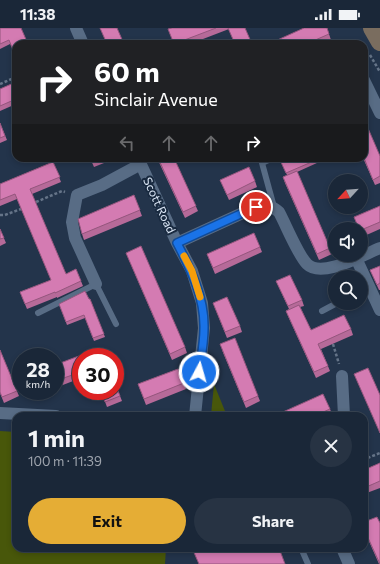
<!DOCTYPE html>
<meta charset="utf-8">
<style>
body{margin:0;font-family:Commissioner,sans-serif;background:#273343;color:#f1f3f6;height:100vh;display:flex;flex-direction:column;font-size:15px;white-space:nowrap}
*{box-sizing:border-box;margin:0}
p{font-size:13px;color:#9fa5ae}
.icon{flex:none;width:22px;height:22px;fill:none;stroke:currentColor;stroke-width:2;stroke-linecap:round;stroke-linejoin:round}
.map{position:relative;flex:1;overflow:hidden}
.sheet{position:absolute;left:12px;top:384px;width:356px;height:140px;display:flex;flex-direction:column;background:#1a2738;border-radius:12px;box-shadow:0 2px 6px #0003,0 0 0 1px #384453}
.sheet>*{flex:none}
.banner{position:absolute;left:12px;top:12px;width:356px;height:122px;border-radius:12px;box-shadow:0 2px 6px #0003,0 0 0 1px #384453;background:#202124;color:#fff;overflow:hidden}
.needle{width:26px;rotate:244deg}
.controls{position:absolute;left:328px;top:146px;display:grid;gap:8px}
.controls a{display:grid;place-items:center;width:40px;height:40px;border-radius:50%;background:#1a2738;box-shadow:0 2px 6px #0003,0 0 0 1px #384453;font-size:20px}
.speed{position:absolute;left:12px;top:320px;display:flex;gap:8px;font-size:20px;font-weight:700;text-align:center}
.speed>*{display:grid;place-content:center;width:52px;height:52px;border-radius:50%;background:#1a2738;box-shadow:0 2px 6px #0003,0 0 0 1px #384453;line-height:1}
.speed small{font-size:10px;font-weight:400}
.speed .limit{border:6px solid #d22;background:#fff;color:#111}
.pin{position:absolute;display:grid;place-items:center;width:34px;height:34px;color:#fff;margin:-17px;border:2px solid #fff;border-radius:50%;box-shadow:0 1px 4px #0007}
.me{position:absolute;width:44px;margin:-22px;rotate:6deg;stroke-linejoin:round;filter:drop-shadow(0 0 3px #0008)}
.turn{display:flex;align-items:center;gap:14px;height:84px;padding:0 16px;font-size:18px}
.turn .icon{width:52px;height:52px;stroke-width:2.5}
.turn b{display:block;font-size:28px;line-height:34px}
.lanes{display:flex;align-items:center;height:38px;padding:0 16px;background:#0003;justify-content:center;gap:20px;direction:ltr}
.lanes .off{opacity:.35}
.round{display:grid;place-items:center;flex:none;width:42px;height:42px;border-radius:21px;background:#273343}
.summary{display:flex;align-items:center;justify-content:space-between;height:68px;padding:0 16px}
h1{font-size:24px;font-weight:700;line-height:30px}
.cta{display:flex;gap:8px;margin-top:auto;padding:8px 16px}
.cta a{flex:1;height:46px;border-radius:24px;background:#e5ad35;color:#111;font-size:16px;font-weight:700;line-height:46px;text-align:center}
.cta a+a{background:#273343;color:#f1f3f6}
.status{display:flex;justify-content:space-between;align-items:center;height:28px;padding:0 20px;background:#1a2738;direction:ltr}
.status svg{height:11px;fill:currentColor}
.map>svg:first-child{display:block}
</style>
<div class="status"><b>11:38</b><svg viewBox="0 0 49 12"><path d="M0 12V9h3v3zM5 12V6h3v6zM10 12V3h3v9zM15 12V0h3v12zM26 1h20v11H26zM47 4h2v5h-2z"/></svg></div>
<div class="map">
<svg width="380" height="536" viewBox="0 0 380 536">
<rect width="100%" height="100%" fill="#23344b"/>
<path fill="#48570a" d="M214,356l13,32 -16,-1z
M0,403l16,1v116h150l-1,16h-165z"/>
<g fill="none" stroke-linecap="round" stroke-linejoin="round">
<path stroke="#657488" stroke-width="2.5" stroke-dasharray="3 2" stroke-linecap="butt" d="M370,27l10,17
M0,56l16,-7
M36,174l26,-11 3,1
M0,187h5l16,-6
M333,316l6,20
M364,429l1,2 15,-6"/>
<path stroke="#586c85" stroke-width="6" d="M273,130l-11,5 12,44
M322,283l15,-8
M38,285l58,-29 20,40
M301,520l7,16"/>
<path stroke="#586c85" stroke-width="12" d="M76,0l7,16
M364,52l16,33
M138,130l39,85 15,28 10,32 2,25 -9,88
M177,215l79,-36c10,-3 16,-1 23,5 7,13 19,43 28,52 15,15 57,-10 73,-16
M356,230l24,52
M96,256l-21,-46 -3,-16 5,-27 25,-10 39,-21
M342,348l2,40
M0,385l56,3
M342,520l7,16"/>
<path stroke="#7a6d5f" stroke-width="18" d="M372,0l8,14"/>
</g>
<path fill="#b66a99" d="M0,0h21l-11,16 -10,5z
M172,0h73l-16,1 -39,15h-17z
M327,0l4,12 -9,4h-48z
M16,54v22l-16,7v-22z
M0,95l7,17 -7,3z
M380,128v27l-5,2 -12,-27z
M90,130h18l1,3 -15,6z
M157,130h17l24,53 -13,7z
M279,130h49l-31,14 35,82 -13,6 -34,-77 -2,-6 4,-2z
M53,134l8,20 -29,12 34,80 10,-5 7,17 -26,12v-1l-30,12 -7,-17 31,-12 -34,-81 -17,7v-22z
M220,152l35,1 2,6 -28,13z
M134,167l8,21 -58,24 -2,-6z
M380,178v23l-18,8 -1,-2v-6h-2l-5,-12z
M0,201l6,14 -6,3z
M260,219l2,5 -47,22 -8,-20z
M126,225l59,94 2,6 -15,7z
M380,238v24h-1l-9,-20z
M276,253l26,19 2,6 -4,1 11,23 40,-1 2,6 -32,14 9,22 -14,7 -28,-62 -2,-5 3,-2z
M89,271h1l15,38 -11,4 -9,-23 -18,7 -8,-21z
M213,275l27,23 2,6 -15,6z
M0,322l19,46 -15,7 -4,-10z
M222,322l36,46 2,5 -14,7z
M81,329v21l-26,10v-23z
M178,341l8,20 -40,16 -8,-21z
M115,355l7,18 -15,6 -6,-16z
M39,363h7l-6,2z
M330,381l2,5 -4,2h-54z
M380,435v25l-16,6v-24z
M364,494l16,42h-1l-15,-34z"/>
<path fill="#d47bb2" stroke="#94567d" d="M0,0h21l7,16h-12v14l-7,-18 -9,4z
M100,0h17l7,16h-17z
M172,0h44l-42,16 -6,-15z
M228,0h17l7,16h-17z
M304,0h23l2,6 -16,7 2,3h-41l-1,-2z
M16,54v17l-16,7v-17z
M364,91l16,37v20l-7,4 -9,-22z
M0,95l5,13 -5,2z
M90,130h10l-8,3z
M158,130h16l22,48 -13,6z
M279,130h42l-35,15z
M53,134l7,15 -30,12 36,85 10,-5 5,12 -26,12v-1l-30,12 -5,-12 31,-12 -36,-86 -15,6v-16z
M249,139l6,14 -28,14 -7,-15z
M297,143l33,77 -13,6 -34,-77z
M134,167l6,15 -58,24 -4,-15z
M380,178v16l-19,8v-1h-2l-5,-12z
M0,201l4,9 -4,1z
M254,205l6,14 -47,21 -6,-14z
M141,218l44,101 -15,7 -44,-101z
M380,238v17l-3,2 -7,-15z
M290,247l12,25 -14,6 -12,-25z
M85,263l4,8h1l14,35 -11,4 -9,-23 -18,7 -7,-18z
M227,269l13,29 -15,6 -12,-29z
M299,277l12,25 33,-15 7,14 -33,15 10,22 -14,6 -28,-61z
M235,310l23,58 -14,6 -24,-58z
M100,320l4,9h-23v15l-26,9v-16z
M0,322l17,41 -15,6 -2,-5z
M368,340l12,27v38l-26,-59z
M178,341l6,14 -40,16 -6,-15z
M115,355l5,13 -15,6 -4,-11h14z
M323,366l7,15 -16,7h-40z
M380,435v18l-16,7v-18z
M377,489l3,6v41l-16,-35v-7z
M192,520h87l6,16h-86z"/>
<g fill="none" stroke-linecap="round" stroke-linejoin="round">
<defs>
<path id="route" d="M199,344c2,-14 5,-29 5,-43 1,-31 -13,-59 -27,-86l79,-36"/>
</defs>
<use href="#route" stroke="#114b97" stroke-width="10"/>
<use href="#route" stroke="#1a73e8" stroke-width="7"/>
<path stroke="#f59e0b" stroke-width="7" d="M184,228l8,15 8,26"/>
</g>
<g text-anchor="middle" dominant-baseline="central" stroke-width="4" stroke-linejoin="round" paint-order="stroke">
<g font-size="12" fill="#dde8f7" stroke="#192a40">
<text transform="translate(160 177) rotate(65)">Scott Road</text>
</g>
</g>
</svg>
<div class="controls">
<a><svg class="needle" viewBox="-14 -14 28 28"><path d="M0-13l5 13h-10z" fill="#e53935"/><path d="M0 13l5-13h-10z" fill="#9fa5ae"/></svg></a>
<a><svg class="icon" aria-label="sound" viewBox="0 0 24 24"><path d="M4 9h4l5-4v14l-5-4H4zM17 9q2 3 0 6"/></svg></a>
<a><svg class="icon" aria-label="search" viewBox="0 0 24 24"><circle cx="10" cy="10" r="6"/><path d="M15 15l6 6"/></svg></a>
</div>
<div class="speed"><div>28<small>km/h</small></div><div class="limit">30</div></div>
<div class="pin" style="left:256px;top:179px;background:#d93025"><svg class="icon" aria-label="arrive" viewBox="0 0 24 24"><path d="M6 21V4h12l-3 4 3 4H6"/></svg></div>
<svg class="me" style="left:199px;top:344px" viewBox="-20 -20 40 40"><circle r="17" fill="#1a73e8" stroke="#fff" stroke-width="3"/><path d="M0-11L8 9 0 5-8 9z" fill="#fff"/></svg>
<div class="banner">
<div class="turn"><svg class="icon" aria-label="right" viewBox="0 0 24 24"><path d="M7 20v-9h11M14 6l5 5-5 5"/></svg><div><b>60 m</b>Sinclair Avenue</div></div>
<div class="lanes"><svg class="icon off" aria-label="left" viewBox="0 0 24 24"><path d="M17 20v-9H6M10 6l-5 5 5 5"/></svg><svg class="icon off" aria-label="ahead" viewBox="0 0 24 24"><path d="M12 20V5M6 11l6-6 6 6"/></svg><svg class="icon off" aria-label="ahead" viewBox="0 0 24 24"><path d="M12 20V5M6 11l6-6 6 6"/></svg><svg class="icon" aria-label="right" viewBox="0 0 24 24"><path d="M7 20v-9h11M14 6l5 5-5 5"/></svg></div>
</div>
<section class="sheet">
<div class="summary"><div><h1>1 min</h1><p>100 m · 11:39</p></div><a class="round"><svg class="icon" aria-label="close" viewBox="0 0 24 24"><path d="M6 6l12 12M18 6L6 18"/></svg></a></div>
<div class="cta"><a>Exit</a><a>Share</a></div>
</section>
</div>
